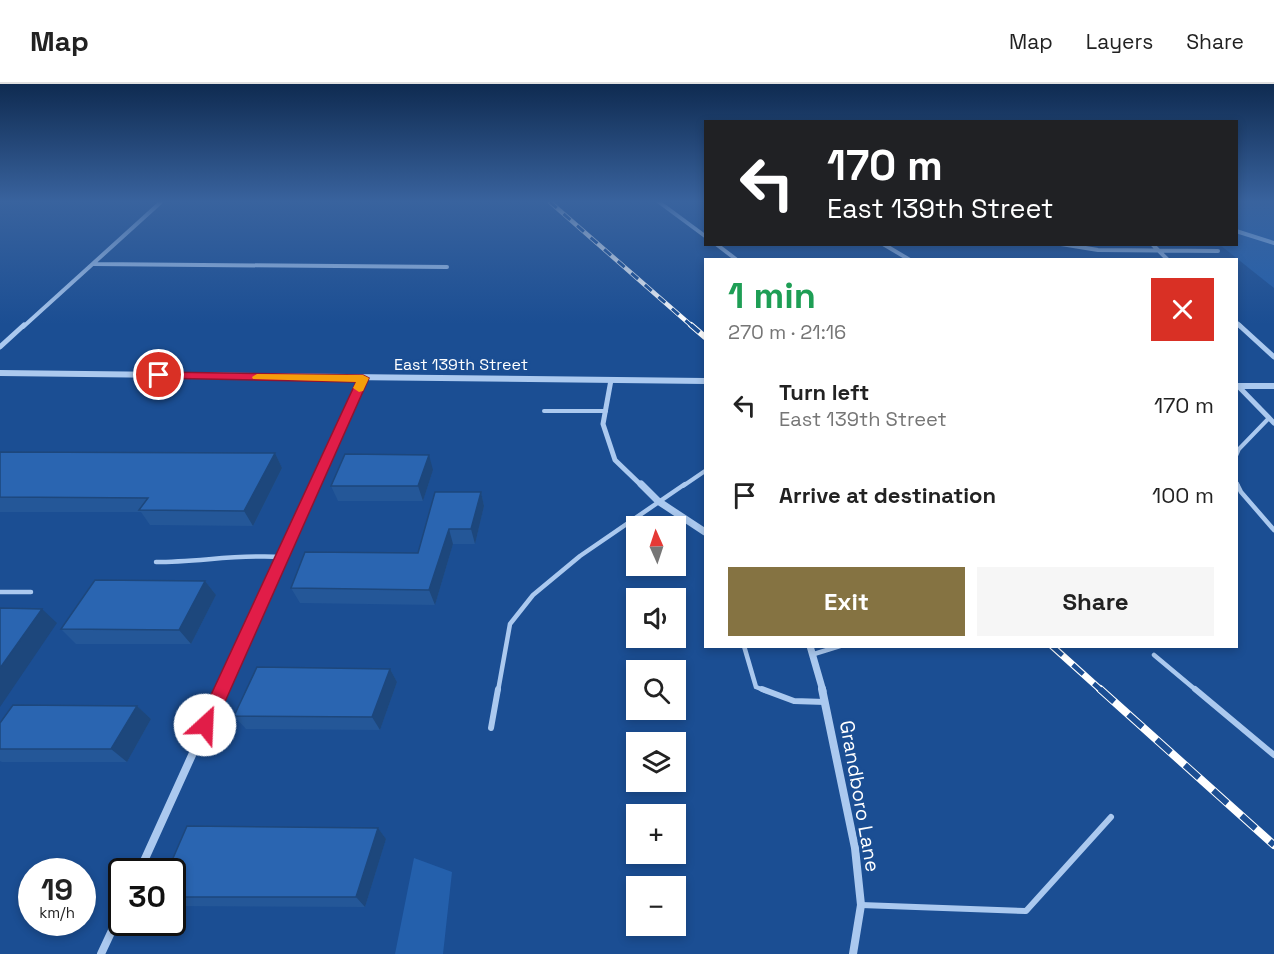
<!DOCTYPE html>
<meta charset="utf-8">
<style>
body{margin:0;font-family:"Space Grotesk",sans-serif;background:#f6f6f6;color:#222;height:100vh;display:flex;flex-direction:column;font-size:22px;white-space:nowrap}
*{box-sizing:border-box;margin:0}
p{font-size:20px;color:#767676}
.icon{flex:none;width:33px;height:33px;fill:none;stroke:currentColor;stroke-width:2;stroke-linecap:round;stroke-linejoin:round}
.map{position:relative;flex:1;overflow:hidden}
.side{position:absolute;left:704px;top:174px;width:534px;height:390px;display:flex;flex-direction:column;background:#fff;border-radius:0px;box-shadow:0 3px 9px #0003}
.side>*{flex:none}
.hud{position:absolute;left:704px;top:36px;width:534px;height:126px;border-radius:0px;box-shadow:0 3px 9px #0003;background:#202124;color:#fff;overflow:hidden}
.needle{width:39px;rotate:357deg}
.buttons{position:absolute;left:626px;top:432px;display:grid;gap:12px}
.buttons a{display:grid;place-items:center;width:60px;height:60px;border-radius:0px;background:#fff;box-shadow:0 3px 9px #0003;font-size:30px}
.speed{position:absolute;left:18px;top:774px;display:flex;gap:12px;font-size:30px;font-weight:700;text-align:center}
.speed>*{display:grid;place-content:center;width:78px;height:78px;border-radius:50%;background:#fff;box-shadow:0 3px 9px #0003;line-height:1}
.speed small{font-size:15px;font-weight:400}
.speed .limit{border:3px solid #111;border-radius:9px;background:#fff;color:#111}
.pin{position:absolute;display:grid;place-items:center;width:51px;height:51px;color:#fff;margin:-26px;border:3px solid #fff;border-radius:50%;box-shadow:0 2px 6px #0007}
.me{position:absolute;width:66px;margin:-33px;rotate:25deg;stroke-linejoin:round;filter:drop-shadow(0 0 4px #0008)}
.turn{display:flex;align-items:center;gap:21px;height:126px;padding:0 24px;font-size:27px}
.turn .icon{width:78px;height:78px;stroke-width:2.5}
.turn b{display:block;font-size:42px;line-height:51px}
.round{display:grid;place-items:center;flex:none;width:63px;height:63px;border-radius:0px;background:#f6f6f6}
.head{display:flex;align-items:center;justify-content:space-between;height:102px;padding:0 24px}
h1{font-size:36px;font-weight:600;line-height:45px;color:#1e9e55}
.action{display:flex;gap:12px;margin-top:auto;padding:12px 24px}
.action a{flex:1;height:69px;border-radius:0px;background:#857342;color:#fff;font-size:24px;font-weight:600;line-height:69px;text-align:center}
.action a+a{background:#f6f6f6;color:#222}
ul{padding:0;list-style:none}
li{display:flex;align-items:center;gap:18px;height:90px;padding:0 24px}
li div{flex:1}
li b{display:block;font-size:22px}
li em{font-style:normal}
header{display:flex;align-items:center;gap:36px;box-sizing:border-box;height:84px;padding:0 30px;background:#fff;border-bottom:2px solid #e0e0e0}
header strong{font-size:28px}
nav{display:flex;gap:33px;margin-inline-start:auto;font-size:21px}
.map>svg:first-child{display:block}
</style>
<header>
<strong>Map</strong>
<nav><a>Map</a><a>Layers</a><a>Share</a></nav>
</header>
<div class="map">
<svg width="1274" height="870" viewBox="0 0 1274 870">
<rect width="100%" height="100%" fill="#1b4e93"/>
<path fill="#2460ac" d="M1236,118h38v86l-54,-43 16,-1z
M414,774l38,14 -9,82h-48z"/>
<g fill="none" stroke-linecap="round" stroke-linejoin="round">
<path stroke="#9ec4f1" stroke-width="4" d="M1236,147l38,12"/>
<path stroke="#abc9ef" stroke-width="4" d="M544,327h62
M1236,372l3,-7 30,-31
M1236,398l2,4
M683,402l22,-15"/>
<path stroke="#abc9ef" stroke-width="4.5" d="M1237,400l4,8 33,38
M156,478c42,0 84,-8 126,-5
M0,508h31
M744,562l12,41 10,4
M814,570l26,-8
M1154,571l43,36
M498,607l12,-67 23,-29 47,-39 105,-72"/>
<path stroke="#abc9ef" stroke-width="6" d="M762,605l32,12 31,1
M1195,605l79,66
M491,644l7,-39
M861,821l165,6 85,-94"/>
<path stroke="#abc9ef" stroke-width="4" d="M659,118l46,34
M716,160l21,16
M883,160l27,16
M1061,160l37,6 120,1
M1152,160l16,16
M94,180l353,3
M1236,238l5,5
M23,243l138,-125"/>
<path stroke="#abc9ef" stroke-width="5" d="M1239,241l35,32
M0,263l24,-22
M611,296l-8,44 12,36 27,26
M1238,302l36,37
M314,402l49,-108"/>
<path stroke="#abc9ef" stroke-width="7" d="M641,400l17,17 47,31
M810,562l13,45
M221,607l94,-207"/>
<path stroke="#abc9ef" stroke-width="8" d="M822,605l33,159 6,57 -8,49
M139,788l83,-183
M101,870l21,-45"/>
<path fill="#abc9ef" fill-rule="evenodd" d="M0,286l705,8v6l-705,-8z
M1236,299h38v6h-38z"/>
<defs>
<path id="rail-far3" d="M550,118l143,125"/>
<path id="rail-far2" d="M691,241l14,12"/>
<path id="rail-far1" d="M1052,562l50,45"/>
<path id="rail" d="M1100,605l174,156"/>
</defs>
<use href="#rail-far3" stroke="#fff" stroke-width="4.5"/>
<use href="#rail-far2" stroke="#fff" stroke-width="6"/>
<use href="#rail-far1" stroke="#fff" stroke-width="7"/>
<use href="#rail" stroke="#fff" stroke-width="8"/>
<use href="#rail-far3" stroke="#1b4e93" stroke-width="3" stroke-dasharray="9" stroke-linecap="butt"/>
<use href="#rail-far2" stroke="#1b4e93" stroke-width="4" stroke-dasharray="11" stroke-linecap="butt"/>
<use href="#rail-far1" stroke="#1b4e93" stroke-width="4.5" stroke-dasharray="14" stroke-linecap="butt"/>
<use href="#rail" stroke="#1b4e93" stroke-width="6" stroke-dasharray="19" stroke-linecap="butt"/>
</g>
<path fill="#245798" d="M0,368l275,1 7,15 -29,58 -103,-1 -9,-13h-141z
M433,386l-10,31h-85l-7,-15z
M481,408l3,14 -9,38h-22l-18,61 -135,-2 -9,-15 127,-35z
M205,497l11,14 -25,49h-115l-15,-15z
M390,585l7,13 -17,48 -134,-1 -12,-13z
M137,622l14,13 -24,43h-125l-2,-1v-38z
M378,744l8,11 -21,68 -193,-1v-34z"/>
<path fill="#1d477c" d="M275,369l7,15 -29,58 -9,-15z
M429,371l4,15 -10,31 -5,-15z
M481,408l3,14 -9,38 -4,-15z
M449,445l4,15 -18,61 -6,-15z
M205,497l11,14 -25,49 -12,-14z
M42,525l15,14 -57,84v-39z
M390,585l7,13 -17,48 -8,-13z
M137,622l14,13 -24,43 -16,-13z
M378,744l8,11 -21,68 -9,-10z"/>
<path fill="#2a65b1" stroke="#1d477c" stroke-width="1.5" d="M0,368l275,1 -31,58 -105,-1 9,-12 -148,-1z
M345,370l84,1 -11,31h-87z
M435,408h46l-10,37h-22l-20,61 -138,-2 14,-36 113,1z
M95,496l110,1 -26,49 -118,-1z
M0,524l42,1 -42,59z
M257,583l133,2 -18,48 -138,-1z
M13,621l124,1 -26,43h-111v-26z
M187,742l191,2 -22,69h-184v-25h-5z"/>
<linearGradient id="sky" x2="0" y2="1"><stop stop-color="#0f2b51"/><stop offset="0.49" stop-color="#39639e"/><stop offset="1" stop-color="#39639e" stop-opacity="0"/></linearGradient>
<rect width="1274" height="240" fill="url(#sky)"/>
<path fill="#e11d48" stroke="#92132f" stroke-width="1.5" d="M159,288l204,3 6,3 -157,353 -7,2 -6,-2 -2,-6 159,-343 -201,-4 -2,-3z"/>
<path fill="#f59e0b" d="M257,290l106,1 6,3 -6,13 -4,1 -6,-4 3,-6 -103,-3 -1,-2z"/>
<g text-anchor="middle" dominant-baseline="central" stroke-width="6" stroke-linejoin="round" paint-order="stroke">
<g font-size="16" fill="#fff" stroke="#1b4e93">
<text x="461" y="280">East 139th Street</text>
</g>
<g font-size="20" fill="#fff" stroke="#1b4e93">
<text transform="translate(860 712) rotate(80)">Grandboro Lane</text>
</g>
</g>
</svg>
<div class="buttons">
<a><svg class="needle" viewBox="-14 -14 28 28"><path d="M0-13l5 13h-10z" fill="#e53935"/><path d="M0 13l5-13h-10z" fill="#767676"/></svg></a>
<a><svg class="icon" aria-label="sound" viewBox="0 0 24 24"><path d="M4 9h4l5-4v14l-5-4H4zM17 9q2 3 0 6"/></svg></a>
<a><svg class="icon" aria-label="search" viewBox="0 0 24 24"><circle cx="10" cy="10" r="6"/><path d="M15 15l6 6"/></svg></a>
<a><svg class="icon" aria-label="layers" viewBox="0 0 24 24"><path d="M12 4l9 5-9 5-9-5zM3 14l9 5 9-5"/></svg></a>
<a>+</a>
<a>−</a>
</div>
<div class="speed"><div>19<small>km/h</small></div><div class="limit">30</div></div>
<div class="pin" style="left:159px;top:291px;background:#d93025"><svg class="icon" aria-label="arrive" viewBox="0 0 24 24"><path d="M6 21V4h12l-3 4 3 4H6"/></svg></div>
<svg class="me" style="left:205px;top:641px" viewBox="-20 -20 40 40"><circle r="19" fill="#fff"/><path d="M0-13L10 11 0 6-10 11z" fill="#e11d48"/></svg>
<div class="hud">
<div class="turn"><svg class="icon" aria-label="left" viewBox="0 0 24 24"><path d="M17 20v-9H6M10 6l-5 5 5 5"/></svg><div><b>170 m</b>East 139th Street</div></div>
</div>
<section class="side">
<div class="head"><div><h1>1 min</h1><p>270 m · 21:16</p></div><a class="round" style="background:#d93025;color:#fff"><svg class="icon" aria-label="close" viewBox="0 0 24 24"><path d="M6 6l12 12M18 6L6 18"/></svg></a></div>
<ul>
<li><svg class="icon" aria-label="left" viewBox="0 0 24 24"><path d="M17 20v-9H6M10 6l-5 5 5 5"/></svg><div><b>Turn left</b><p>East 139th Street</p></div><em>170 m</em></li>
<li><svg class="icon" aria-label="arrive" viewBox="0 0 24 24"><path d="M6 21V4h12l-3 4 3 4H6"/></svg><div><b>Arrive at destination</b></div><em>100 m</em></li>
</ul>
<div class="action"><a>Exit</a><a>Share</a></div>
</section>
</div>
